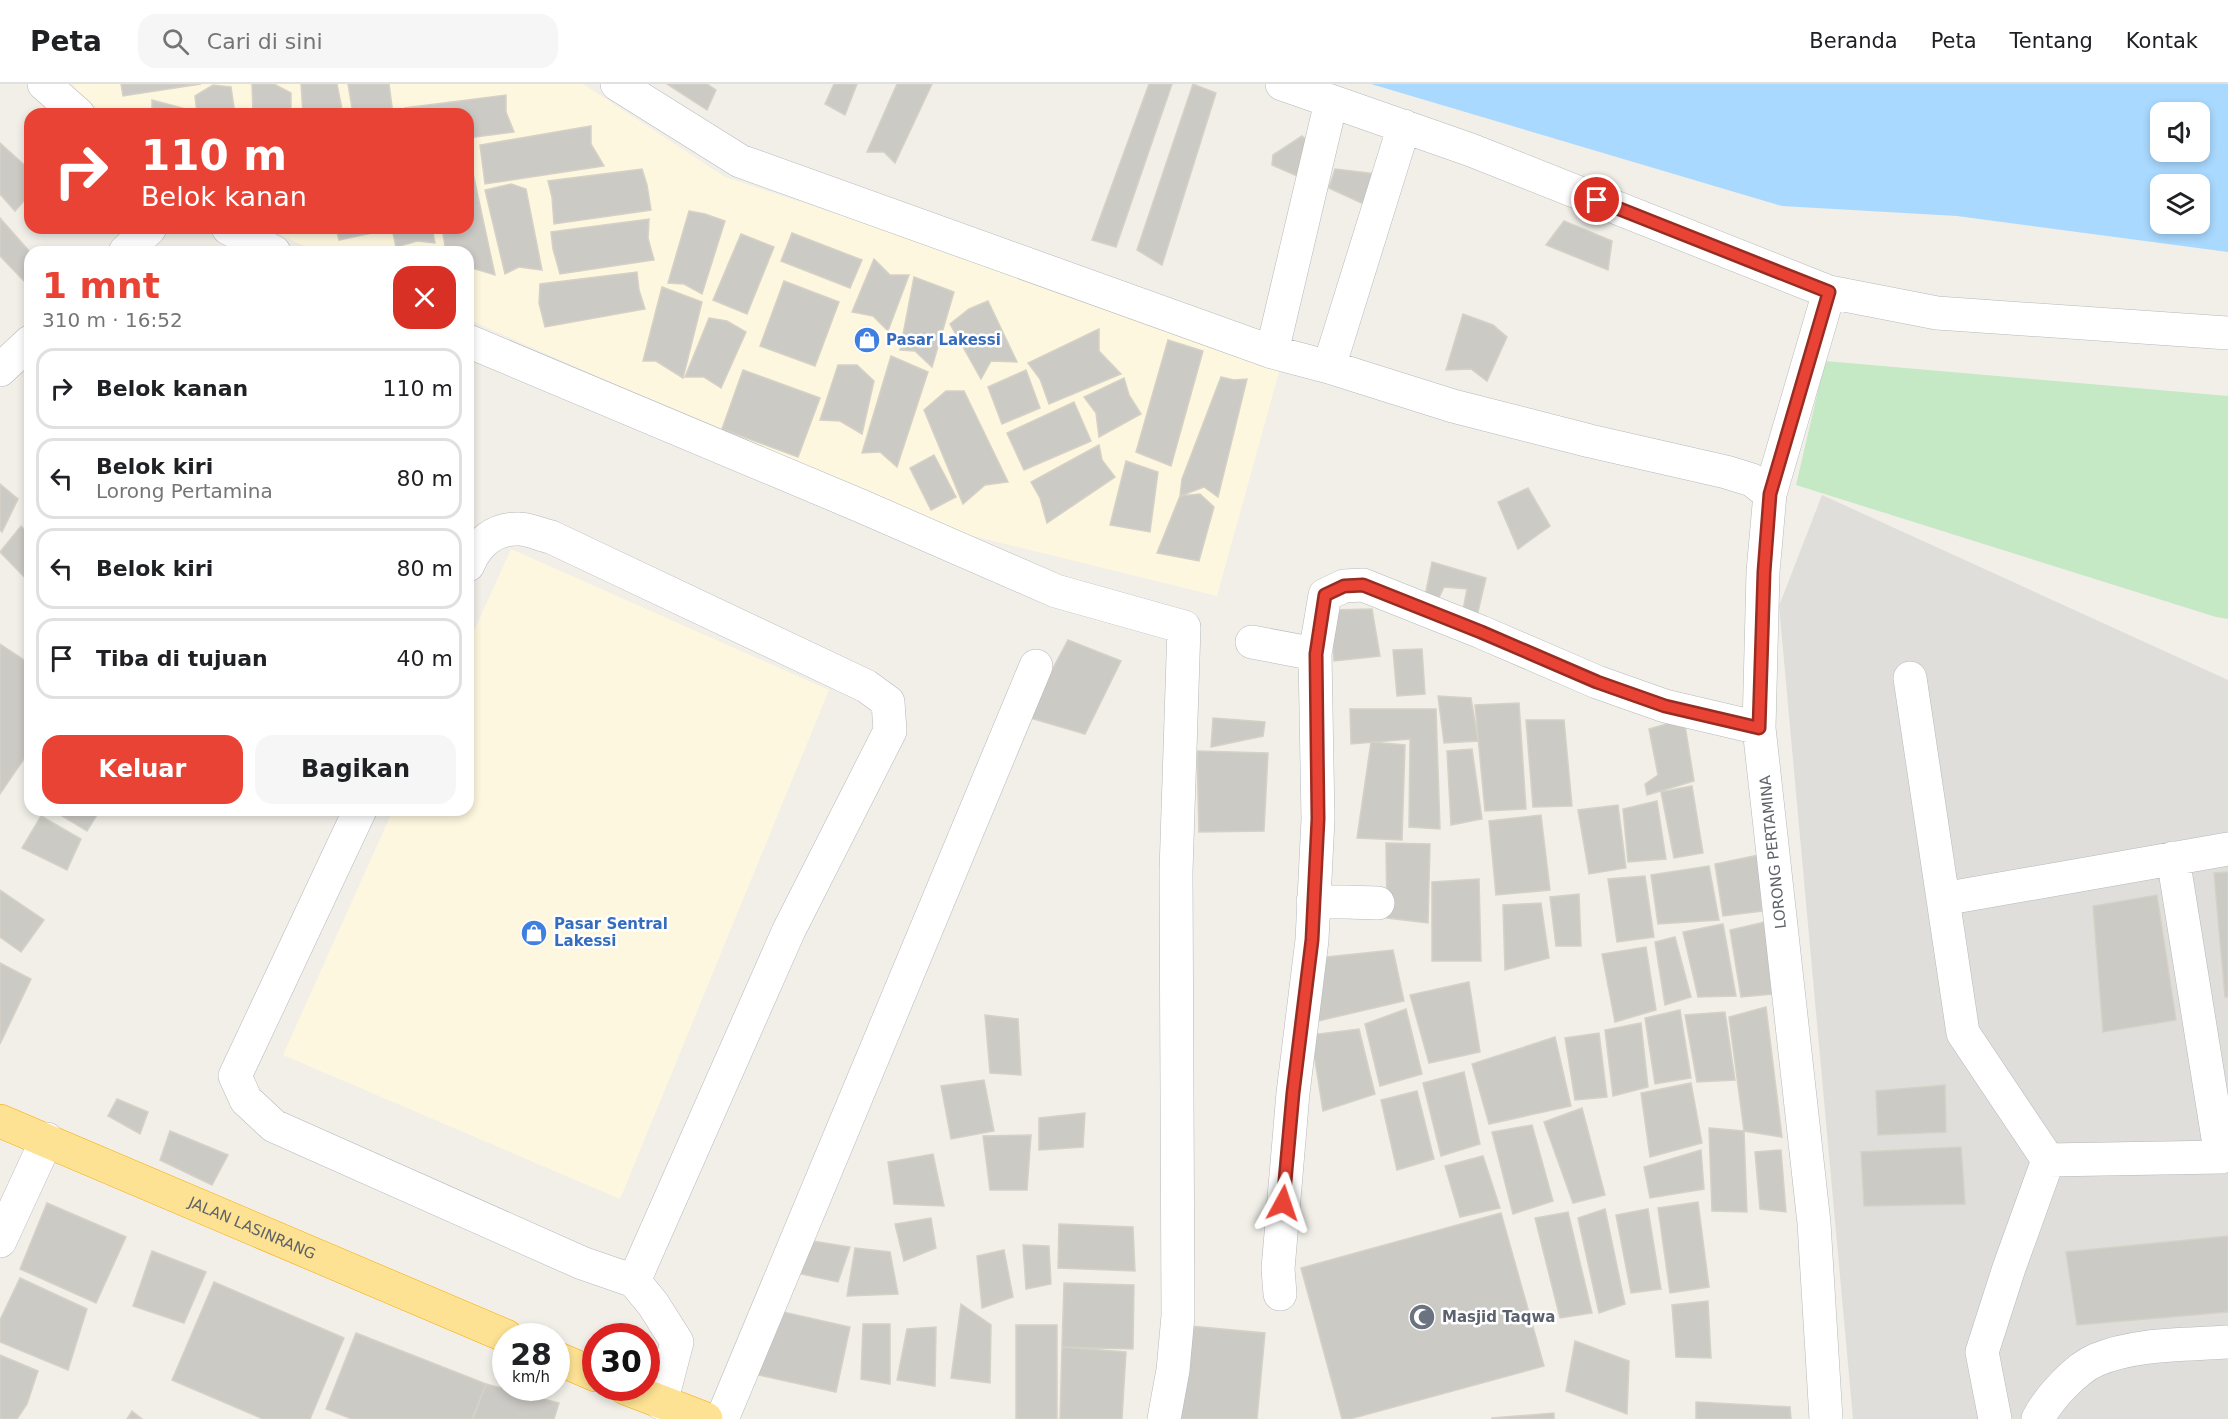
<!DOCTYPE html>
<html lang="id">
<meta charset="utf-8">
<style>
body{margin:0;font-family:"DejaVu Sans",sans-serif;background:#f6f6f6;color:#202124;height:100vh;display:flex;flex-direction:column;font-size:22px;white-space:nowrap}
*{box-sizing:border-box;margin:0}
p{font-size:20px;color:#757577}
.icon{flex:none;width:33px;height:33px;fill:none;stroke:currentColor;stroke-width:2;stroke-linecap:round;stroke-linejoin:round}
.map{position:relative;flex:1;overflow:hidden}
.panel{position:absolute;left:24px;top:162px;width:450px;height:570px;display:flex;flex-direction:column;background:#fff;border-radius:18px;box-shadow:0 3px 9px #0003}
.panel>*{flex:none}
.banner{position:absolute;left:24px;top:24px;width:450px;height:126px;border-radius:18px;box-shadow:0 3px 9px #0003;background:#e94335;color:#fff;overflow:hidden}
.buttons{position:absolute;left:2150px;top:18px;display:grid;gap:12px}
.buttons a{display:grid;place-items:center;width:60px;height:60px;border-radius:12px;background:#fff;box-shadow:0 3px 9px #0003;font-size:30px}
.speed{position:absolute;left:492px;top:1239px;display:flex;gap:12px;font-size:30px;font-weight:700;text-align:center}
.speed>*{display:grid;place-content:center;width:78px;height:78px;border-radius:50%;background:#fff;box-shadow:0 3px 9px #0003;line-height:1}
.speed small{font-size:15px;font-weight:400}
.speed .limit{border:9px solid #d22;background:#fff;color:#111}
.pin{position:absolute;display:grid;place-items:center;width:51px;height:51px;color:#fff;margin:-26px;border:3px solid #fff;border-radius:50%;box-shadow:0 2px 6px #0007}
.me{position:absolute;width:66px;margin:-33px;rotate:5deg;stroke-linejoin:round;filter:drop-shadow(0 0 4px #0008)}
.turn{display:flex;align-items:center;gap:21px;height:126px;padding:0 18px;font-size:27px}
.turn .icon{width:78px;height:78px;stroke-width:2.5}
.turn b{display:block;font-size:42px;line-height:51px}
.round{display:grid;place-items:center;flex:none;width:63px;height:63px;border-radius:18px;background:#f6f6f6}
.head{display:flex;align-items:center;justify-content:space-between;height:102px;padding:0 18px}
h1{font-size:36px;font-weight:800;line-height:45px;color:#e94335}
.primary-button{display:flex;gap:12px;margin-top:auto;padding:12px 18px}
.primary-button a{flex:1;height:69px;border-radius:18px;background:#e94335;color:#fff;font-size:24px;font-weight:800;line-height:69px;text-align:center}
.primary-button a+a{background:#f6f6f6;color:#202124}
ul{padding:0;list-style:none}
li{display:flex;align-items:center;gap:18px;height:81px;margin:0 12px 9px;padding:0 6px;border:3px solid #e0e0e0;border-radius:18px}
li div{flex:1}
li b{display:block;font-size:22px}
li em{font-style:normal}
header{display:flex;align-items:center;gap:36px;box-sizing:border-box;height:84px;padding:0 30px;background:#fff;border-bottom:2px solid #e0e0e0}
header strong{font-size:28px}
nav{display:flex;gap:33px;margin-inline-start:auto;font-size:21px}
.search{width:420px;height:54px;background:#f6f6f6;display:flex;align-items:center;gap:15px;box-sizing:border-box;padding:0 21px;border-radius:18px;color:#757577;font-size:22px}
.map>svg:first-child{display:block}
</style>
<header>
<strong>Peta</strong>
<div class="search"><svg class="icon" aria-label="search" viewBox="0 0 24 24"><circle cx="10" cy="10" r="6"/><path d="M15 15l6 6"/></svg>Cari di sini</div>
<nav><a>Beranda</a><a>Peta</a><a>Tentang</a><a>Kontak</a></nav>
</header>
<div class="map">
<svg width="2228" height="1335" viewBox="0 0 2228 1335">
<rect width="100%" height="100%" fill="#f1efe8"/>
<path fill="#fef7df" d="M71,0h512l142,93 557,184 -65,235 -244,-60 -149,-59 -356,-158v-67h-150l-54,-24h204v-114h-365z
M511,465l318,141 -209,509 -337,-144 110,-245h75v-166z"/>
<path fill="#e0deda" d="M1822,411l406,185v739h-375l-74,-813z"/>
<path fill="#c5e8c5" d="M1825,277l403,35v223l-12,-2 -420,-132z"/>
<path fill="#a9d9ff" fill-rule="evenodd" d="M1371,0h857v168l-271,-36 -175,-10zM2160,28h39v40h-39zM2160,100h39v40h-39z"/>
<path fill="#cccac5" stroke="#d6d1c6" stroke-width="1.5" d="M121,0h80l-78,12z
M252,0h22l17,9v21h-38z
M301,0h36l6,30h-40z
M348,0h41l4,30h-40z
M667,0h40l9,6 -9,20z
M834,0h23l-12,31 -20,-11z
M897,0h35l-37,79 -11,-11h-17z
M1149,0h23l-56,163 -24,-7z
M1193,0l23,9 -54,172 -25,-15z
M213,1l18,2 4,27h-38l-2,-18z
M506,11v17l8,20 -46,6v-24h-62l-1,-6z
M152,16l38,10v4h-38z
M591,42v18l13,22 -119,18 -5,-39z
M1302,52l28,25 -10,25 -48,-21 1,-10z
M0,59l30,27v24l-15,17 -15,-17z
M468,66l27,125 -23,-7 -4,2v-18h-22l-4,-24h26z
M642,85l5,16 4,25 -97,14 -2,-27 -4,-16z
M1335,85l58,7 -12,36 -52,-24z
M511,100l15,5 16,81 -23,-3 -14,7 -20,-84z
M689,127l16,3 20,7 -23,73 -18,-10 -16,-1z
M0,134l30,34v19l-6,10 -24,-25z
M649,135l-1,19 6,22 -94,14 -7,-25 -2,-17z
M1564,137l48,20 -4,29 -62,-25z
M336,144h44l1,3 -42,9z
M392,144h40l3,15 -18,-2 -21,6z
M792,149l70,27 -12,28 -69,-27z
M741,150l33,13 -27,67 -34,-14z
M874,175l16,16h19l-21,56 -15,-15 -21,-4z
M637,188l2,18 6,19 -100,18 -6,-24 1,-19z
M914,193l40,15 -22,75 -17,-16 -15,-1z
M784,197l55,21 -24,64 -55,-20z
M662,203l40,15 -19,76 -27,-17h-13z
M988,217l29,61 -26,-1 -10,18 -31,-55 19,-15z
M1463,230l30,11 14,12 -20,44 -16,-12 -25,1z
M709,234l18,3 19,11 -25,56 -17,-11h-19z
M1099,245v22l22,23 -72,30 -9,-25 -12,-16z
M1168,256l35,11 -32,115 -35,-14z
M891,272l37,16 -31,95 -17,-15 -18,1z
M838,281h19l17,16 -12,53 -22,-13 -20,-1z
M743,286l77,28 -22,59 -76,-28z
M1026,286l14,38 -38,16 -14,-37z
M1221,293l13,3 13,-1 -29,118 -14,-10 -24,9 2,-17z
M1124,294l5,17 12,19 -42,23 -3,-24 -12,-16z
M946,307h18l44,91 -23,3 -22,19 -39,-94z
M1074,318l17,39 -67,29 -17,-37z
M1099,361l3,15 13,17 -68,46 -7,-25 -9,-16z
M934,371l22,42 -25,13 -21,-42z
M1126,377l32,11 -8,60 -40,-7z
M0,400l18,15 -16,33 -2,-2z
M1528,404l22,38 -32,23 -20,-47z
M1200,410l14,13 -15,54 -42,-8 23,-57z
M21,442l9,9v48l-30,-31z
M1432,478l54,16 -9,38 -14,-6 4,-21 -23,-2 -7,15 -12,-6z
M1372,525l8,47 -46,5 -3,-51z
M1068,556l53,21 -36,73 -58,-17z
M0,560l30,20v86l-30,44z
M1422,565l3,45 -28,2 -4,-46z
M1438,612l33,2 7,43 -34,2z
M1519,619l7,106 -41,2 -10,-106z
M1350,625h86l4,120 -31,-2 1,-88 -59,5z
M1213,634l52,4 -2,14 -52,11z
M1684,635l10,62 -47,14 -2,-11 13,-9 -9,-46z
M1526,636h38l8,86 -39,1z
M1371,658l34,3 -3,95 -45,-2z
M1472,665l10,70 -31,6 -4,-74z
M1197,667l71,2 -4,78 -65,1z
M1692,702l11,67 -29,5 -13,-66z
M1657,717l9,58 -38,3 -5,-53z
M1618,721l8,63 -37,6 -11,-64z
M52,726h48l-13,21z
M1541,731l9,75 -54,5 -7,-74z
M41,732l40,23 -14,31 -45,-22z
M1386,759l44,1 -2,79 -41,-5z
M1759,771l3,56 -39,5 -8,-52z
M1709,782l10,54 -61,4 -7,-49z
M2228,788v125h-3l-11,-124z
M1645,792l9,61 -37,5 -9,-63z
M1479,795l2,82h-49v-79z
M0,806l44,30 -23,32 -21,-15z
M1579,810l2,52h-25l-6,-49z
M2157,811l19,125 -73,12 -10,-126z
M1541,819l8,55 -44,12 -2,-65z
M1765,838l7,72 -31,3 -11,-67z
M1723,840l13,72 -38,1 -15,-65z
M1675,853l16,60 -26,8 -10,-63z
M1646,863l10,63 -41,12 -13,-68z
M1393,866l11,51 -86,20 -1,-63z
M0,879l31,16 -31,65z
M1469,898l11,70 -51,11 -19,-68z
M1766,923l16,130 -38,-6 -15,-114z
M1406,925l16,65 -42,12 -15,-62z
M1680,926l11,68 -36,6 -10,-66z
M1725,928l10,68 -38,2 -12,-67z
M985,931l33,4 3,56 -31,-2z
M1641,939l7,64 -35,9 -8,-66z
M1359,945l16,65 -52,17 -12,-76z
M1599,949l8,64 -32,3 -10,-62z
M1555,953l16,69 -82,18 -17,-60z
M1464,988l16,72 -39,12 -18,-73z
M984,996l10,51 -43,8 -10,-53z
M1691,999l11,60 -52,14 -9,-64z
M1945,1001l1,47 -68,3 -2,-44z
M1417,1007l17,68 -37,11 -16,-70z
M117,1015l31,13 -8,22 -32,-18z
M1582,1024l23,87 -32,8 -29,-81z
M1085,1029l-2,34 -44,3v-32z
M1532,1041l21,76 -40,13 -21,-82z
M1709,1044l35,3 3,81 -35,-1z
M170,1047l58,24 -16,30 -52,-25z
M1031,1051l-4,55h-37l-7,-54z
M1961,1063l4,57 -101,2 -3,-54z
M1701,1066l3,39 -54,9 -6,-31z
M1781,1066l5,62 -26,-3 -5,-57z
M933,1070l11,52 -50,-2 -6,-42z
M1483,1072l17,52 -40,9 -15,-51z
M1698,1118l11,85 -39,6 -12,-85z
M47,1119l79,34 -30,66 -76,-34z
M1605,1125l20,95 -26,9 -21,-95z
M1648,1125l13,80 -30,4 -15,-78z
M1568,1128l24,101 -32,5 -25,-100z
M1501,1129l43,153 -194,53h-8l-41,-151z
M931,1134l5,30 -32,13 -9,-37z
M1059,1140l74,3 2,44 -77,-3z
M2228,1152v76l-151,13 -11,-73z
M800,1155l50,8 -12,35 -46,-10z
M1023,1161l26,1 2,38 -25,5z
M855,1164l35,4 8,42 -51,2z
M1004,1166l9,47 -31,11 -5,-52z
M152,1167l54,21 -22,51 -51,-17z
M20,1194l67,31 -19,61 -68,-28v-22z
M214,1198l130,56 -34,81h-47l-91,-39z
M1064,1199l70,2 -1,64 -71,-2z
M1708,1217l3,57 -35,-1 -4,-52z
M961,1220l30,21 -1,58 -39,-5z
M774,1226l76,17 -14,65 -82,-18z
M863,1240h27v60l-29,-5z
M1016,1241h41v94h-41z
M1190,1242l75,7 -8,86h-76z
M936,1243l-1,59 -38,-6 10,-51z
M356,1249l130,51 -14,35h-120l-26,-10z
M1575,1257l54,20 -2,53 -61,-23z
M1062,1263l64,5 -4,67h-62z
M0,1271l38,16 -11,33 -10,15h-17z
M486,1300l73,19 -5,16h-81z
M1696,1318l94,5 1,12h-95z
M132,1327l10,8h-15z
M1554,1329v6h-62v-1z"/>
<g fill="none" stroke-linecap="round" stroke-linejoin="round">
<defs>
<path id="minor" d="M44,0l34,30
M617,0l123,77 532,191 57,15 124,39 137,35 136,31 26,8 18,14
M1282,0l189,66 358,142 108,21 291,20
M228,144l46,24
M125,168l25,-24
M468,257l393,165 195,85 128,36 -8,245 2,444 -5,54 -9,49
M1272,268l59,-250
M1329,283l75,-241
M0,286l30,-28
M1252,558l63,12
M1910,594l53,355 85,127 -39,108 -27,84 13,67
M360,726l-125,266 11,24 28,26 308,137 52,18 155,-351 101,-199 -2,-29 -22,-16 -315,-149c-10,-2 -22,-8 -32,-8 -25,-1 -42,15 -51,36
M1943,815l285,-50
M1313,817l65,2
M2048,1076l173,-3 -48,-299
M0,1157l47,-102
M634,1197l19,23 24,38 -16,61
M1280,1210l-2,-25 15,-176 19,-153 6,-121 -3,-165 10,-59 19,-9 19,-1 118,47 116,50 68,24 94,22
M722,1335l314,-753
M1826,1335l-12,-196 -55,-495 4,-156 7,-78 59,-202
M2038,1335c10,-20 37,-50 58,-59 40,-17 89,-15 132,-18"/>
<g id="highway">
<path id="s1" d="M0,1037l506,215"/>
<path d="M556,1274l40,17"/>
<path d="M625,1304l81,31"/>
</g>
</defs>
<use href="#minor" stroke="#b5b8bc" stroke-width="34"/>
<use href="#highway" stroke="#f8ab01" stroke-width="34"/>
<use href="#minor" stroke="#fff" stroke-width="33"/>
<use href="#highway" stroke="#fde293" stroke-width="33"/>
</g>
<g fill="none" stroke-linecap="round" stroke-linejoin="round">
<defs>
<path id="route" d="M1283,1119l10,-110 19,-153 6,-121 -2,-165 9,-59 19,-9 19,-1 118,47 116,50 68,24 94,22 5,-156 6,-78 59,-202 -232,-92"/>
</defs>
<use href="#route" stroke="#972c22" stroke-width="15"/>
<use href="#route" stroke="#e94335" stroke-width="10"/>
</g>
<defs>
<symbol id="shop-disc" viewBox="-11 -11 22 22"><circle r="9.5" fill="#3f7fe0" stroke="#fff"/><path d="M-5-2.5h2.3a2.7 3.5 0 0 1 5.4 0H5L5.5 6h-11ZM-1.5-2.5h3a1.5 2.3 0 0 0-3 0Z" fill="#fff"/></symbol>
<symbol id="mosque-disc" viewBox="-11 -11 22 22"><circle r="9.5" fill="#6b7280" stroke="#fff"/><path d="M3.5-4.9A6 6 0 1 0 3.5 4.9A5 5 0 1 1 3.5-4.9Z" fill="#fff"/></symbol>
</defs>
<g fill-rule="evenodd">
<use href="#shop-disc" x="852" y="241" width="30" height="30"/>
<use href="#shop-disc" x="519" y="834" width="30" height="30"/>
<use href="#mosque-disc" x="1407" y="1218" width="30" height="30"/>
</g>
<g text-anchor="middle" dominant-baseline="central" stroke-width="5" stroke-linejoin="round" paint-order="stroke">
<g font-size="15" font-weight="bold" fill="#366cbe" stroke="#fff" text-anchor="start">
<text x="886" y="256">Pasar Lakessi</text>
<text x="554" y="840">Pasar Sentral<tspan x="554" dy="17">Lakessi</tspan></text>
</g>
<g font-size="15" fill="#5f6368" stroke="#fff">
<text transform="translate(1773 768) rotate(-96)">LORONG PERTAMINA</text>
<text stroke="none"><textPath href="#s1" startOffset="274">JALAN LASINRANG</textPath></text>
</g>
<g font-size="15" font-weight="bold" fill="#5b616d" stroke="#fff" text-anchor="start">
<text x="1442" y="1233">Masjid Taqwa</text>
</g>
</g>
</svg>
<div class="buttons">
<a><svg class="icon" aria-label="sound" viewBox="0 0 24 24"><path d="M4 9h4l5-4v14l-5-4H4zM17 9q2 3 0 6"/></svg></a>
<a><svg class="icon" aria-label="layers" viewBox="0 0 24 24"><path d="M12 4l9 5-9 5-9-5zM3 14l9 5 9-5"/></svg></a>
</div>
<div class="speed"><div>28<small>km/h</small></div><div class="limit">30</div></div>
<div class="pin" style="left:1597px;top:116px;background:#d93025"><svg class="icon" aria-label="arrive" viewBox="0 0 24 24"><path d="M6 21V4h12l-3 4 3 4H6"/></svg></div>
<svg class="me" style="left:1283px;top:1119px" viewBox="-20 -20 40 40"><path d="M0-17L14 15 0 8-14 15z" fill="#e94335" stroke="#fff" stroke-width="4"/></svg>
<div class="banner">
<div class="turn"><svg class="icon" aria-label="right" viewBox="0 0 24 24"><path d="M7 20v-9h11M14 6l5 5-5 5"/></svg><div><b>110 m</b>Belok kanan</div></div>
</div>
<section class="panel">
<div class="head"><div><h1>1 mnt</h1><p>310 m · 16:52</p></div><a class="round" style="background:#d93025;color:#fff"><svg class="icon" aria-label="close" viewBox="0 0 24 24"><path d="M6 6l12 12M18 6L6 18"/></svg></a></div>
<ul>
<li><svg class="icon" aria-label="right" viewBox="0 0 24 24"><path d="M7 20v-9h11M14 6l5 5-5 5"/></svg><div><b>Belok kanan</b></div><em>110 m</em></li>
<li><svg class="icon" aria-label="left" viewBox="0 0 24 24"><path d="M17 20v-9H6M10 6l-5 5 5 5"/></svg><div><b>Belok kiri</b><p>Lorong Pertamina</p></div><em>80 m</em></li>
<li><svg class="icon" aria-label="left" viewBox="0 0 24 24"><path d="M17 20v-9H6M10 6l-5 5 5 5"/></svg><div><b>Belok kiri</b></div><em>80 m</em></li>
<li><svg class="icon" aria-label="arrive" viewBox="0 0 24 24"><path d="M6 21V4h12l-3 4 3 4H6"/></svg><div><b>Tiba di tujuan</b></div><em>40 m</em></li>
</ul>
<div class="primary-button"><a>Keluar</a><a>Bagikan</a></div>
</section>
</div>
